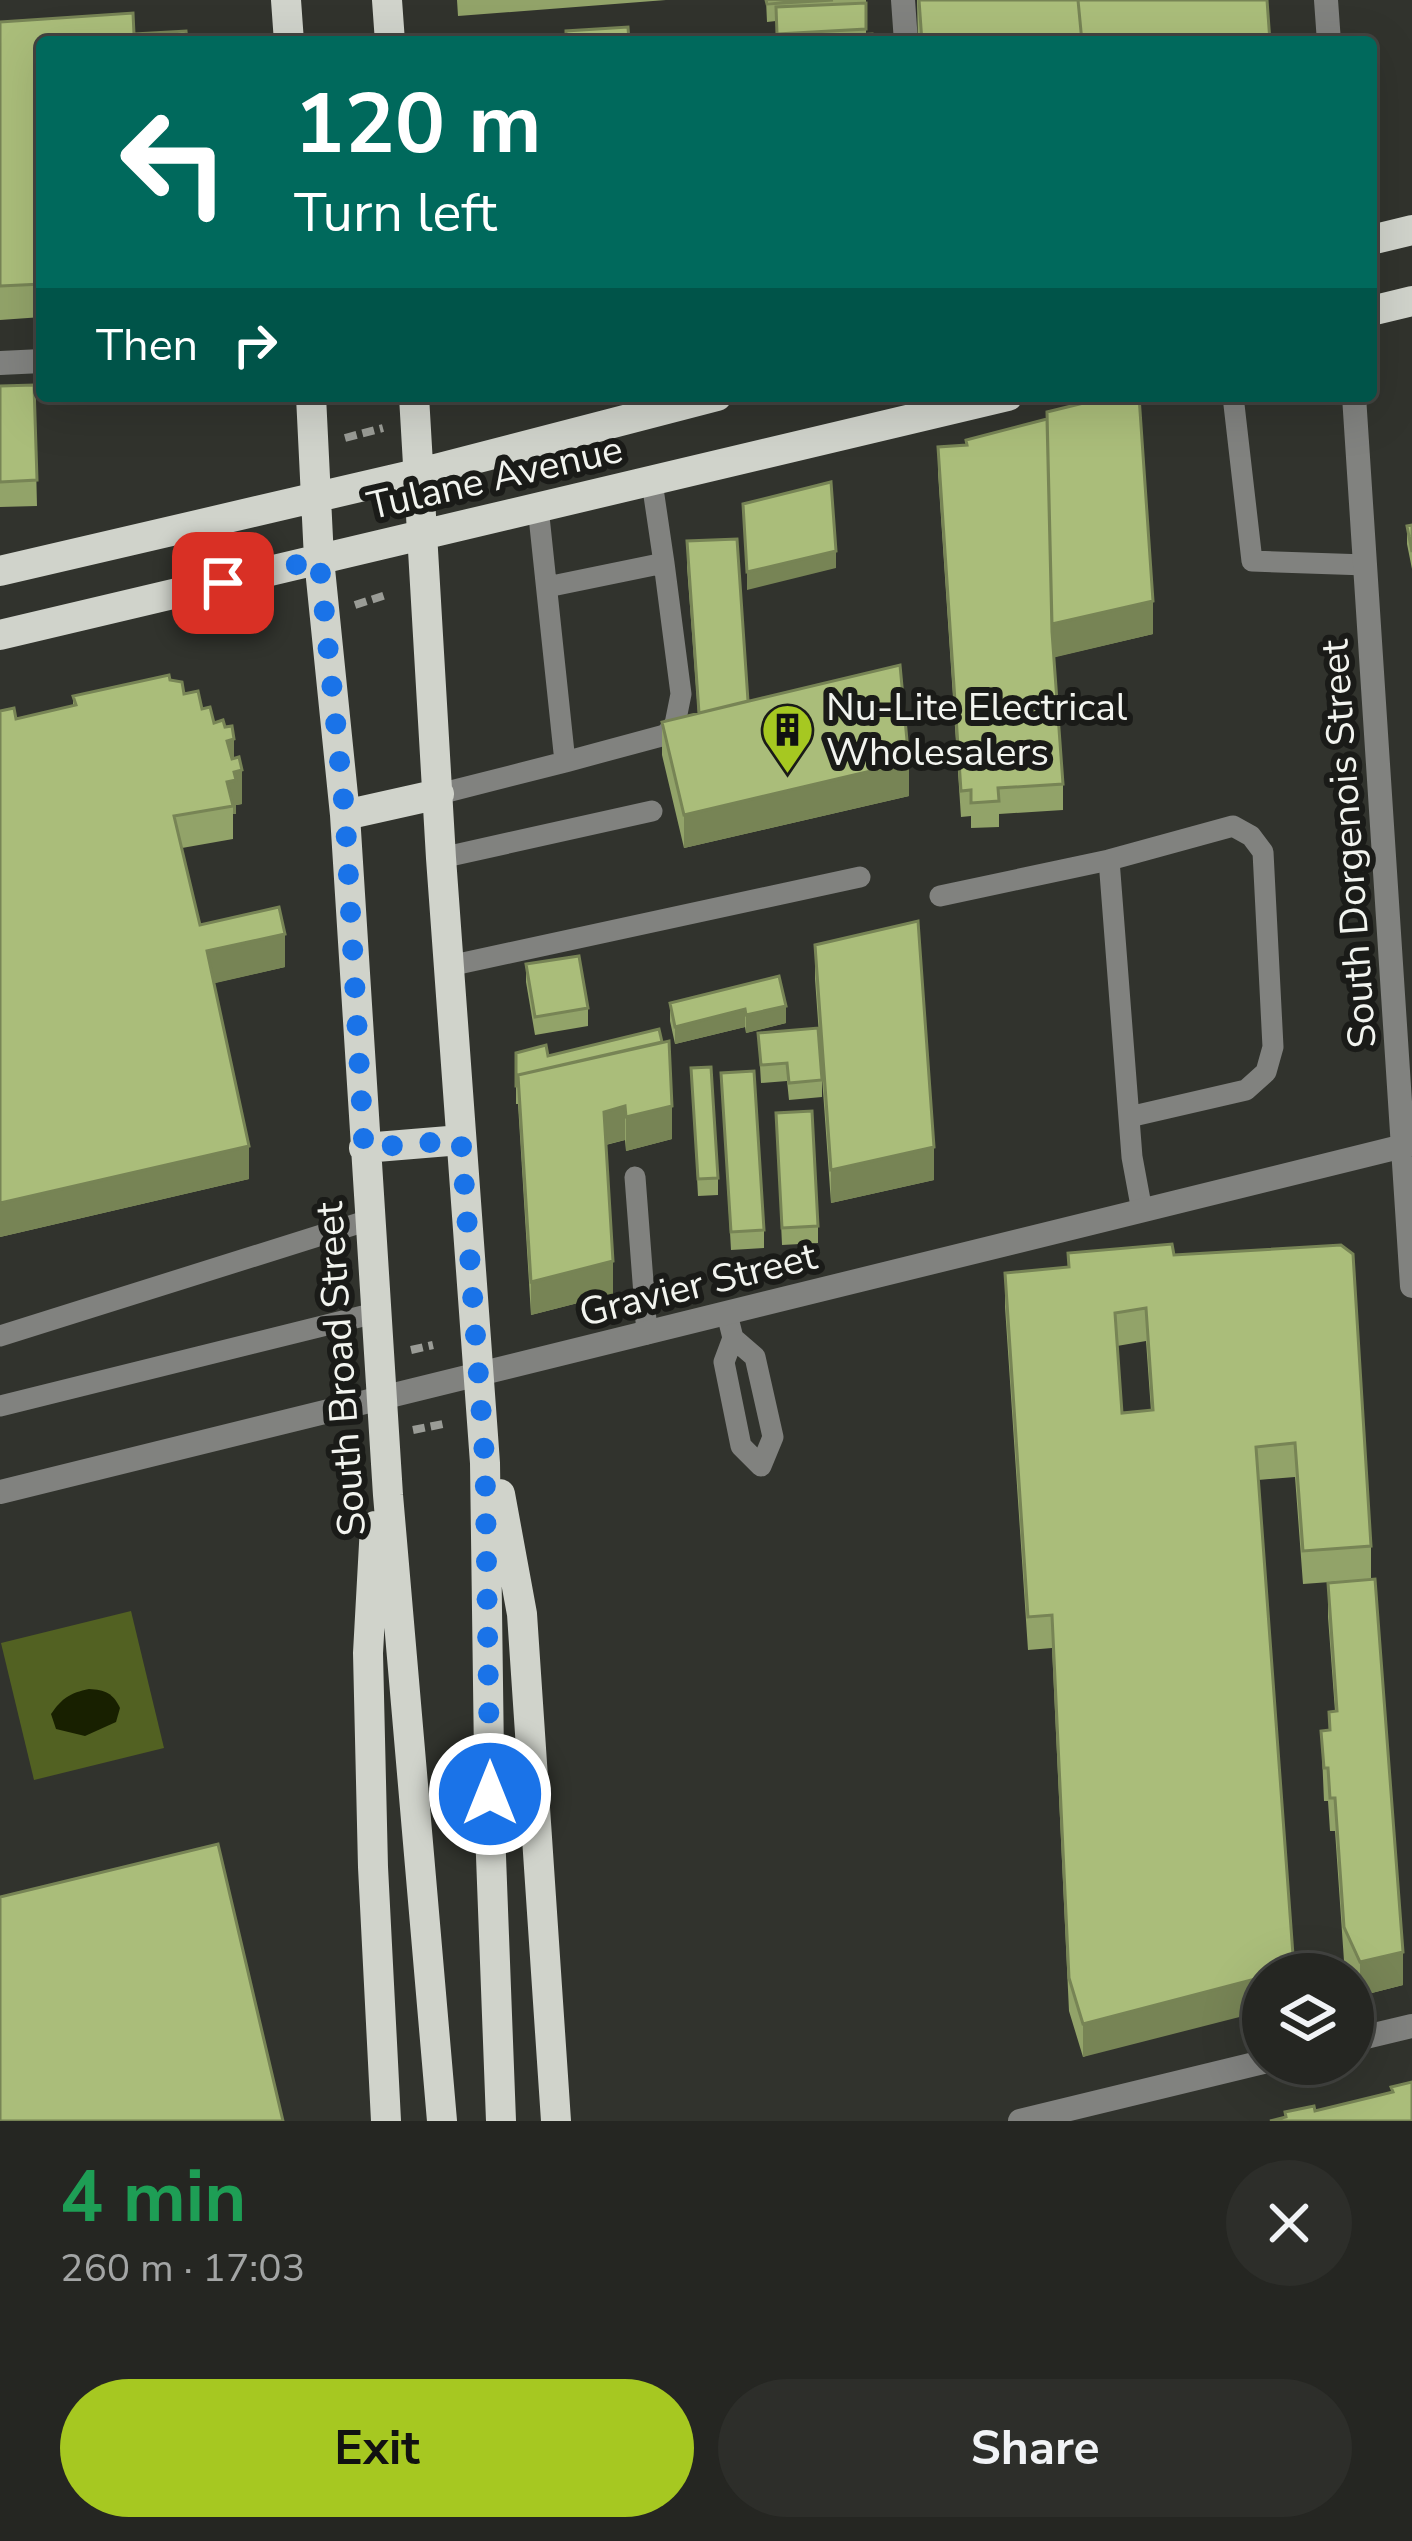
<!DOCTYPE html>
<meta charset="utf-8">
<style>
body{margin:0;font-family:"Nunito Sans",sans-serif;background:#2d2e2a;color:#f1f3f6;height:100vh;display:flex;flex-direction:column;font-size:45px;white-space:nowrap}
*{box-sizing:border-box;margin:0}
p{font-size:39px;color:#a3a5a5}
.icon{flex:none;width:66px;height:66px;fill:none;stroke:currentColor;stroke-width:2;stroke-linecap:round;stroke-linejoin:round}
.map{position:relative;height:2121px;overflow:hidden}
.panel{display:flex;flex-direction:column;background:#252622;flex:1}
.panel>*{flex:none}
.top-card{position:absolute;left:36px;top:36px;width:1341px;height:366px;border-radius:12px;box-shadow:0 12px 48px #0002,0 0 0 3px #424340;background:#00695c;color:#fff;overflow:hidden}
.tools{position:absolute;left:1242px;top:1953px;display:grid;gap:24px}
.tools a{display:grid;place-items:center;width:132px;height:132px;border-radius:50%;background:#252622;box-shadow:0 12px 48px #0002,0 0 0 3px #424340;font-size:60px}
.pin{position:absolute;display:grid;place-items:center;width:102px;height:102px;color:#fff;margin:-51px;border-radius:24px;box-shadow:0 6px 18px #0006}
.me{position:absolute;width:132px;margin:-66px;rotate:0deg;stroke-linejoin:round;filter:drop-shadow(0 0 9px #0008)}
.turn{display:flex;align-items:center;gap:42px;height:252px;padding:0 60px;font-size:54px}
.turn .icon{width:156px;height:156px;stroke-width:2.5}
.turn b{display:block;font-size:84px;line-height:102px}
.then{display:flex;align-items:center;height:114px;padding:0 60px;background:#0003;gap:24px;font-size:45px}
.round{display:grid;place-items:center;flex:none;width:126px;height:126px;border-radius:63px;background:#2d2e2a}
.head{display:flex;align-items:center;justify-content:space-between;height:204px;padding:0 60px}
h1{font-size:72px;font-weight:700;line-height:90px;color:#1e9e55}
.cta{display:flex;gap:24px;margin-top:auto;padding:24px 60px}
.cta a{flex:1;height:138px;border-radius:72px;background:#a6c821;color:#111;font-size:48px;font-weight:700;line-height:138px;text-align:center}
.cta a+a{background:#2d2e2a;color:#f1f3f6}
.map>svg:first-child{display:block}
</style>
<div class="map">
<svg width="1412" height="2121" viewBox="0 0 1412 2121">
<rect width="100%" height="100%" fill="#31332d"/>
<path fill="#526122" d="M131,1611l33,137 -130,32 -33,-137z"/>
<path fill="#182000" d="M89,1689c16,1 24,4 31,19l-4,14 -31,14 -29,-7 -5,-15c11,-16 19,-21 38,-25z"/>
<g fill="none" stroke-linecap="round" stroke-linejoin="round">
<path stroke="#9a9c96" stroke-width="8" stroke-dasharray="12 6" stroke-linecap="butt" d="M345,438l38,-10
M355,605l34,-11
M411,1350l22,-5
M413,1430l30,-6"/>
<path stroke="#81827f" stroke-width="21" d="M1233,396l19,165 114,4
M652,482l12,81
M547,587l117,-24 17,131 -6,30 -10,11 -100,27
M439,794l126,-32 -27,-255
M441,858l211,-47
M1109,860l124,-34 18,10 12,16 10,195 -7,25 -20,18 -117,27
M940,896l169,-36 23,297 10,54
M449,966l411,-89
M635,1177l12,157
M727,1314l6,24 -9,24 17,84 20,20 12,-29 -18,-80 -22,-19
M0,1336l369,-116
M0,1406l375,-93"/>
<path stroke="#81827f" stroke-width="24" d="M903,0l3,42
M1326,0l3,42
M0,363l42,-2
M1354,396l58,890
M0,1492l1412,-348
M1353,2040l59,-14
M1020,2121l243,-59"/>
<path stroke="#d0d3cb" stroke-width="30" d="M286,0l3,42
M387,0l3,42
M1371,240l41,-10
M1371,311l41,-10
M311,396l8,163 26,256 43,680 54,626
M414,396l27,462 44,605 5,367 11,291
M0,571l420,-98 297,-77
M0,635l1008,-239
M345,815l94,-21
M364,1148l97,-8
M500,1494l22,120 34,507
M375,1526l-7,127 5,214 13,254"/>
</g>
<path fill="#92a369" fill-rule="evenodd" d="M457,0h209l-208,16z
M766,0h100v35l-89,4 -1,-18 -9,1z
M917,0h350l3,42h-352z
M0,22l42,20v275l-42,3z
M34,385l3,121 -37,1v-121z
M938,447l215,187 -99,23 9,127v26l-64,4v13l-28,1v-12l-10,1 -23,-344z
M1412,525v44l-5,-25v-18z
M687,541l61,160 161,95 -225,52 -22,-93v-33l36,-9 -11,-146z
M170,680l32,29 12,14 20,35 8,46 -6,1v9h-3v25l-51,9 18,77 85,42 -71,16 35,196 -249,58v-526l16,8 57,-13v-10z
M815,945l119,235 -103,23 -16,-224z
M526,964l62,44v18l-53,9 -9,-53z
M779,976l7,47 -40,10 -1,-6 -70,17 -5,-23v-18z
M758,1033l64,47v17l-33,3 -2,-19 -26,2z
M516,1053l32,3 124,83 -46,12 -1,-11 -19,5 7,149 -82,21 -13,-211h-2z
M691,1068l27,110v17l-20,1z
M721,1073l43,157v18l-33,2z
M776,1113l42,113v17l-36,2z
M1068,1253l106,2 197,291v33l-68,5 -8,-107 -37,3 36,494 -211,83 -14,-46 -17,-363 -24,2 -23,-343v-34l63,-6zM1146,1341l5,70 -29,2 -5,-67z
M1328,1583l75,402 -43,11 -7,-16v-6h-3l-6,-13 -9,-130h-5l-2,-30h-4l-3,-70 8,-1v-18l6,-1 -7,-94z"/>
<path fill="#778455" d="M836,551v17l-89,22v-18z
M1153,601v33l-101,24v-34z
M234,739v33l8,-2v34l-6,1v9h-3v-8l-6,1v-66z
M909,762v34l-225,52v-33z
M285,934v33l-78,18v-34z
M786,1006v17l-40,10v-18z
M745,1009v18l-70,17v-17z
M625,1106v34l-21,5v-33z
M672,1106v33l-46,12v-34z
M249,1146v33l-249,58v-34z
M934,1147v33l-103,23v-33z
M613,1261v33l-82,21v-33z
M1403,1952v33l-43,11v-34z
M1263,1977v34l-180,46v-33z"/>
<path fill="#aabd7a" stroke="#778455" stroke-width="3" fill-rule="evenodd" d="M766,0h67l-66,4z
M919,0h159l4,42h-160z
M1078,0h189l3,42h-188z
M866,3v26l-89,5 -1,-27z
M133,13l1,21 52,-3 1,11h-145v242l-42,2v-264z
M628,27l1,15h-134l71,-5v-6z
M872,34v8h-102v-3z
M34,385l3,95 -37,2v-96z
M1112,396h27l14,205 -101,23 -5,-212z
M1047,419l5,213 11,152 -65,4 1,13 -28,2v-13l-10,1 -23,-344 29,-2 -1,-5z
M831,482l5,69 -89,21 -4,-68z
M1412,525v27l-5,-26z
M737,539l11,162 -49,12 -12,-172z
M900,665l9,97 -225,53 -22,-93z
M169,675l1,5 12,2 2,12 14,-3 4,18 8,-2 4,16 9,-3 2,7 7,-1 2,13 -7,2 5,18 7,-2 3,13 -8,2 2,8 -9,2 6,24 -59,10 26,109 79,-18 6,27 -78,17 42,195 -249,57v-492l14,-3 2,11 60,-14 -3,-9z
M918,921l16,226 -103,23 -16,-225z
M579,956l9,52 -53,9 -9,-53z
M779,976l7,30 -40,9 -1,-6 -70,18 -5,-24z
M818,1028l4,52 -33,3 -2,-20 -26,2 -3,-32z
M659,1029l3,13 -144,33v11h-2v-33l30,-8 2,11z
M669,1041l3,65 -46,11 -1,-11 -21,6 9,149 -82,21 -13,-207z
M711,1067l7,111 -20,1 -7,-111z
M754,1071l10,159 -33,2 -10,-159z
M812,1111l6,115 -36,2 -6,-115z
M1172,1244l2,11 167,-10 12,9 18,292 -68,5 -8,-108 -39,4 38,522 -18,5h-13v3l-180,47 -14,-46 -17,-363 -24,2 -23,-344 64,-6 -1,-14zM1146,1308l7,102 -31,3 -7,-100z
M1375,1579l28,373 -43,10 -16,-35 -9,-129h-5l-2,-30h-4l-3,-37 9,-1 -1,-18 8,-1 -9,-128z
M218,1844l65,277h-283v-224z
M1412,2082v39h-142l16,-4 -1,-5 29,-6 1,5 78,-19 -2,-5z"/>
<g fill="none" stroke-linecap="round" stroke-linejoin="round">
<path stroke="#1a73e8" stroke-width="21" stroke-dasharray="0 37.8" d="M223,583l96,-24 26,256 19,333 97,-8 24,323 5,331"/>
</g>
<defs>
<symbol id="building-pin" viewBox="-11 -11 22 30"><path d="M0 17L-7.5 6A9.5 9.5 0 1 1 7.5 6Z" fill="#a6c821" stroke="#1a1b18"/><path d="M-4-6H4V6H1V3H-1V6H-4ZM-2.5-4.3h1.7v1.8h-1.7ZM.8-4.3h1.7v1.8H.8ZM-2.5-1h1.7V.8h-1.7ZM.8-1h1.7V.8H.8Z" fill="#111"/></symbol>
</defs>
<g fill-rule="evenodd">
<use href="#building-pin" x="758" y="700" width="59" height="81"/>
</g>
<g text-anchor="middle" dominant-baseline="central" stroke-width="12" stroke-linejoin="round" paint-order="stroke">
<g font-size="39" fill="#f2f4ef" stroke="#1a1b18">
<text transform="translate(495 478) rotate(-13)">Tulane Avenue</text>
<text transform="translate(1349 844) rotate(-94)">South Dorgenois Street</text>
<text transform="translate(698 1285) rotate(-14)">Gravier Street</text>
<text transform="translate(341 1369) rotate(-94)">South Broad Street</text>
</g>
<g font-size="39" fill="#f2f4ef" stroke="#1a1b18" text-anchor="start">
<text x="826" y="707">Nu-Lite Electrical<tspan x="826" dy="45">Wholesalers</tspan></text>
</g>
</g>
</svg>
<div class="tools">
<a><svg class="icon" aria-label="layers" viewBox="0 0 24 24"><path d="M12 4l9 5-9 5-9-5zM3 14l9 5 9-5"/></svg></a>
</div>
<div class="pin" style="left:223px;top:583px;background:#d93025"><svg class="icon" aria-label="arrive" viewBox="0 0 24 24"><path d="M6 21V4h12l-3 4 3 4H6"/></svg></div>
<svg class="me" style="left:490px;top:1794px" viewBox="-20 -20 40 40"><circle r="17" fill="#1a73e8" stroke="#fff" stroke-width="3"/><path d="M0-11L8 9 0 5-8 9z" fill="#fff"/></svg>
<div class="top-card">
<div class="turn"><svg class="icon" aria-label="left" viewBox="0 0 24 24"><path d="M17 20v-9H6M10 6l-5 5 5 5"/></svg><div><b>120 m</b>Turn left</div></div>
<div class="then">Then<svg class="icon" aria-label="right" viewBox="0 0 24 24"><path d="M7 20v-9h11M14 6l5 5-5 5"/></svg></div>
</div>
</div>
<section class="panel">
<div class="head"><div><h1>4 min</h1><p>260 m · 17:03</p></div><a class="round"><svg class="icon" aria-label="close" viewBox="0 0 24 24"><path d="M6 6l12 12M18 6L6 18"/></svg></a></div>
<div class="cta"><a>Exit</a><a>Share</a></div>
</section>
